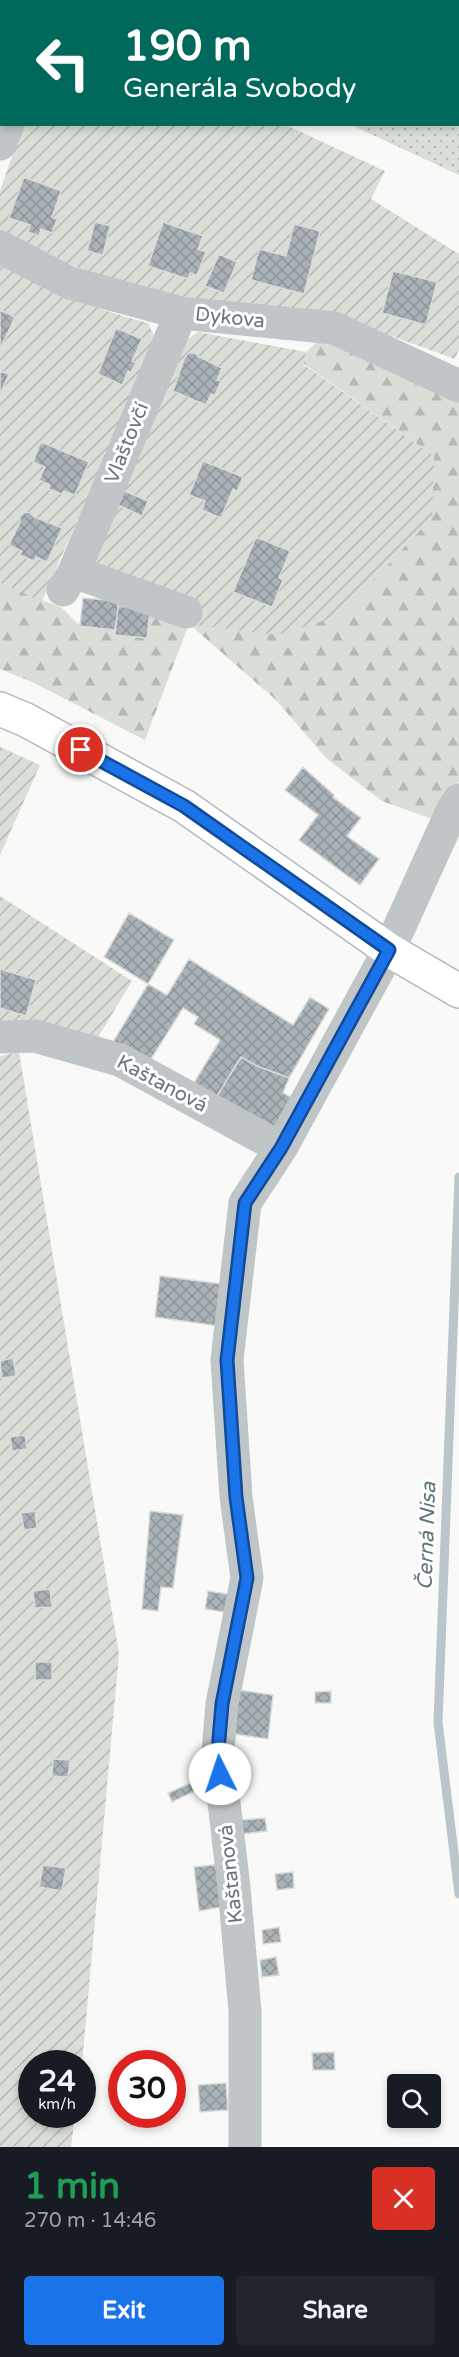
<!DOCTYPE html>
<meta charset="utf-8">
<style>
body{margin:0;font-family:"Varela Round",sans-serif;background:#20242c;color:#f1f3f6;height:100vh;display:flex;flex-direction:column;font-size:22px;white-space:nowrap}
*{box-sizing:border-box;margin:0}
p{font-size:20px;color:#9ea1a6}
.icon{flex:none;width:33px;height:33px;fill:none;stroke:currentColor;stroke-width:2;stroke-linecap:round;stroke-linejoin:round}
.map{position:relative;height:2147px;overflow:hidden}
.details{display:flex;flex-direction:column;background:#171b24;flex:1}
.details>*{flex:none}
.hud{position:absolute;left:0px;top:0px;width:459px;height:126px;box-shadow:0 3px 9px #0003;background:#00695c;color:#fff;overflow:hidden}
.tools{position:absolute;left:387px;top:2074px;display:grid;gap:12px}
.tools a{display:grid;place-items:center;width:54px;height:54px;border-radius:6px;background:#171b24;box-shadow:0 3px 9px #0003;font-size:30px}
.speed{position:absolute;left:18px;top:2050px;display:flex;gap:12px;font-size:30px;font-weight:700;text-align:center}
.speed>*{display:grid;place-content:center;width:78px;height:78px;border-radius:50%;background:#171b24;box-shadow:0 3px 9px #0003;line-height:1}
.speed small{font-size:15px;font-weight:400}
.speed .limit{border:9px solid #d22;background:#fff;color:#111}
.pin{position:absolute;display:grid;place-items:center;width:51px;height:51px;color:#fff;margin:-26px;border:3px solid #fff;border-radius:50%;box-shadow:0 2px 6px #0007}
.me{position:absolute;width:66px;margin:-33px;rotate:356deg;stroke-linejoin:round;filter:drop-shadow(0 0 4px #0008)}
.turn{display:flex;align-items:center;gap:21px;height:126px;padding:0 24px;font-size:27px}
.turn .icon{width:78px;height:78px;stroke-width:2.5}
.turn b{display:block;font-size:42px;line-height:51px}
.round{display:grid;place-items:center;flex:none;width:63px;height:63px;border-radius:6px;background:#20242c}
.headline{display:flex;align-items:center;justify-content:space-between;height:102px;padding:0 24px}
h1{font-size:36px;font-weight:800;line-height:45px;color:#1e9e55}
.cta{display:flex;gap:12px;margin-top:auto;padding:12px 24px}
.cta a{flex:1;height:69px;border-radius:6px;background:#1a73e8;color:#fff;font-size:24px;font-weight:800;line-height:69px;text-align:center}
.cta a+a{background:#20242c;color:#f1f3f6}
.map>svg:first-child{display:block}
</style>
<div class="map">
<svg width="459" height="2147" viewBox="0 0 459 2147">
<defs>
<pattern id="grass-dots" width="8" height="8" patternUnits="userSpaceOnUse" patternTransform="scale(1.5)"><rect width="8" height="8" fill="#d9ded6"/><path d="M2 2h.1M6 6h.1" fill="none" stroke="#b4b9b3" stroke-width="1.8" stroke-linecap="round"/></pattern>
<pattern id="forest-firs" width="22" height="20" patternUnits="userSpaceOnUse" patternTransform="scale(1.5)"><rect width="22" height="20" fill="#d9ded6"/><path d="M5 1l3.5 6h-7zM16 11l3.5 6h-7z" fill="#b4b9b3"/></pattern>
<pattern id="garden-furrows" width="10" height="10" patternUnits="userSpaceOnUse" patternTransform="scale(1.5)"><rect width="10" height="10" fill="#d9ded6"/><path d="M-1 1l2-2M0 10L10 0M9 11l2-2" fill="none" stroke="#b4b9b3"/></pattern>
<pattern id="building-cross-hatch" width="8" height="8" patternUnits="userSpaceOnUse" patternTransform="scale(1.5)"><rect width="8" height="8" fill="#a9b2b7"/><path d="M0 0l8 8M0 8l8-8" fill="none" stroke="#8d959a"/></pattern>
</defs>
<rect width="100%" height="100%" fill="#f9f9f7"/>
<path fill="url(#grass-dots)" d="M89,0h370v175l-108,-50 107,-1v-122z"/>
<path fill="url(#forest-firs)" d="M327,333l132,61v387l-24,39 -53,-19 -56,-43 -50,-58 -87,-76 -44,116 -113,-58 -32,-13v-86l62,25 18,18 35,4v5l32,3 3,-28 284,-154 -131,-93 3,-11z"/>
<path fill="url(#garden-furrows)" d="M0,0l21,1 -19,1 -2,102z
M23,125h263l99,46 -14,28 88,55v95l-4,10 -122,-44 -134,-16 -79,-13 -120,-52v-43z
M0,265c48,23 96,45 148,58l8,17 -114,261 -42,-18z
M198,332l108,20 -3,12 131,92 -2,62 -92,98 -63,19 -88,-11 -97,-56 87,-223z
M0,747l40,18 -40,90z
M0,896l132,85 -38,63 -94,-18z
M19,1052l100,602 -37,410h-50v51h43l-4,32h-71v-1091z"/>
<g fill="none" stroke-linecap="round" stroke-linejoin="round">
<path stroke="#bac6ca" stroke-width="9" d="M459,1177l-21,545 21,172"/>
</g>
<path fill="url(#building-cross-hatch)" stroke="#dbdbd9" stroke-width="1.5" d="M0,9h2l-2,39z
M24,177l37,14 -9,26 5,2 -5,14 -11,-4 -2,7 -11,-4 2,-7 -21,-7z
M95,222l15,4 -7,29 -16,-4z
M163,222l40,14 -5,13 8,3 -9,23 -7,-2 -2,6 -40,-13z
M294,224l26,7 -16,63 -53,-14 8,-31 27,7z
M219,254l18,8 -13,31 -19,-7z
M393,271l44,11 -11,43 -44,-12z
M0,310l15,7 -15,32z
M116,328l26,11 -10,22 4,2 -5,9 -3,-1 -6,14 -24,-11z
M189,353h6l4,4 23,11 -5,12 4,1 -6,14 -4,-1 -5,11 -33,-14 12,-34z
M0,371l9,3 -9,21z
M41,442l48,20 -14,33 -11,-4 -2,3 -13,-5 1,-4 -11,-5 6,-13 -12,-5z
M203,461l40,16 -6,14 -4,-2 -12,29 -19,-8 3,-9 -16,-6z
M122,490l26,11 -6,15 -26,-12z
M30,512l4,5 28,11 -15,34 -11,-5 -2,4 -14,-6 2,-4 -13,-6 11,-23v-5l4,-4z
M256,537l34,14 -11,27 4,2 -11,27 -39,-15z
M83,598l36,3 -4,29 -35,-4z
M118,606l32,4 -3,28 -32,-3z
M303,767l31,28 -1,2 28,21 -14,18 32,23 -19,26 -61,-45 19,-25 -33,-25z
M129,913l45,27 -26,44 -44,-27z
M189,959l104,66 17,-28 19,12 -40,69 -32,-12 -16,-9 -27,44 -22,-15 28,-46 -26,-16 4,-7 -15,-9 -35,56 -35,-22 35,-58 19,11z
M0,969l36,11 -10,36 -26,-8z
M241,1057l16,9 32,12 -6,15 10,5 -13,34 -66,-31z
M160,1276l62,8 -4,42 -63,-9z
M13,1358l3,18 -14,2 -2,-17z
M25,1435l2,14 -15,2 -2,-14z
M35,1511l2,17 -13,2 -3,-17z
M150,1511l33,4 -10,73 -12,-1 -3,24 -16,-2z
M50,1589l2,18 -17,1 -2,-17z
M208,1591l26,4 -4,18 -25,-4z
M35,1662h17v18h-17z
M232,1689l41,6 -5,44 -41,-6z
M331,1691v12h-16v-11z
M53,1759l17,1 -2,17 -16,-1z
M193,1782l4,8 -25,12 -4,-9z
M265,1818l2,13 -24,3 -2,-14z
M222,1864l5,42 -28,5 -5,-44z
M43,1865l23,3 -4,23 -23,-4z
M293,1872l1,16 -17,2 -2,-16z
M279,1927l2,15 -18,2 -1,-14z
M276,1957l3,18 -17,2 -2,-17z
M334,2052l1,18h-22l-1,-17z
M40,2054l18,4 -1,6h-19z
M226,2083l2,27 -28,2 -2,-27z"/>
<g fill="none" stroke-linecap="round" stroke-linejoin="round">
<defs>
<path id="secondary" d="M0,709l26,11 158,86 205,144 70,41"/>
</defs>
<use href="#secondary" stroke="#b3b9bd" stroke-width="36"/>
<path stroke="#c0c5c8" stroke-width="33" d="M59,2l1,-2
M0,144l8,-20
M0,247l70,36 111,30 153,15 125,58
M74,572l112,40
M63,590l11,-18 107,-259
M0,1037l35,-1 85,24 161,88
M245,2147v-136l-11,-123 -16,-137 4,-47 25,-126 -11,-81 -9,-137 18,-157 36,-55 108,-198 64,-141 6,-9"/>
<use href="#secondary" stroke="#fff" stroke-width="33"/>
</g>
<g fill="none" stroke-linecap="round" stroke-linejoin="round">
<defs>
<path id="route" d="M81,750l103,56 205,144 -108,198 -36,55 -18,157 9,137 11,81 -25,126 -4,47 2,23"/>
</defs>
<use href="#route" stroke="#114b97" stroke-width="15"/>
<use href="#route" stroke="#1a73e8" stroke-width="10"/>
</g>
<g text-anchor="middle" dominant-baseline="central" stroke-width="6" stroke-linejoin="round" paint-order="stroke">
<g font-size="20" fill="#657680" stroke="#fff">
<text transform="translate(230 318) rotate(6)">Dykova</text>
<text transform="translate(127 443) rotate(-68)">Vlaštovčí</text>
<text transform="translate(162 1084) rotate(28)">Kaštanová</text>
<text transform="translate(231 1874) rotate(-96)">Kaštanová</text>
</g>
<g font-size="21" font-style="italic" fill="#60757a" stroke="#fff">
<text transform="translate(427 1536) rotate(-88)">Černá Nisa</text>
</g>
</g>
</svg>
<div class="tools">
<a><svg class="icon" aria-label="search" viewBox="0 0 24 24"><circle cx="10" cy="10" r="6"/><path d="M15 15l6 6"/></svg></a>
</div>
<div class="speed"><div>24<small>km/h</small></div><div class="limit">30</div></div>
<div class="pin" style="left:81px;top:750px;background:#d93025"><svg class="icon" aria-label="arrive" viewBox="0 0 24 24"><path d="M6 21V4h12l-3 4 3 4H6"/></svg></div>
<svg class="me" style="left:220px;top:1774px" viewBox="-20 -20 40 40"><circle r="19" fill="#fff"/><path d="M0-13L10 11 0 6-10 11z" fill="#1a73e8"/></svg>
<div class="hud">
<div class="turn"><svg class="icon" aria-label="left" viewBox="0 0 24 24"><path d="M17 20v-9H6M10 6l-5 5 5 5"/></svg><div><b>190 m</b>Generála Svobody</div></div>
</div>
</div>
<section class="details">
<div class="headline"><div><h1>1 min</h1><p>270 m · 14:46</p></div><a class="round" style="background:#d93025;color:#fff"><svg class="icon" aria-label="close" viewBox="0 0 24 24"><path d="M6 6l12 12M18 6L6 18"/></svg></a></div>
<div class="cta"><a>Exit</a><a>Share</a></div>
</section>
